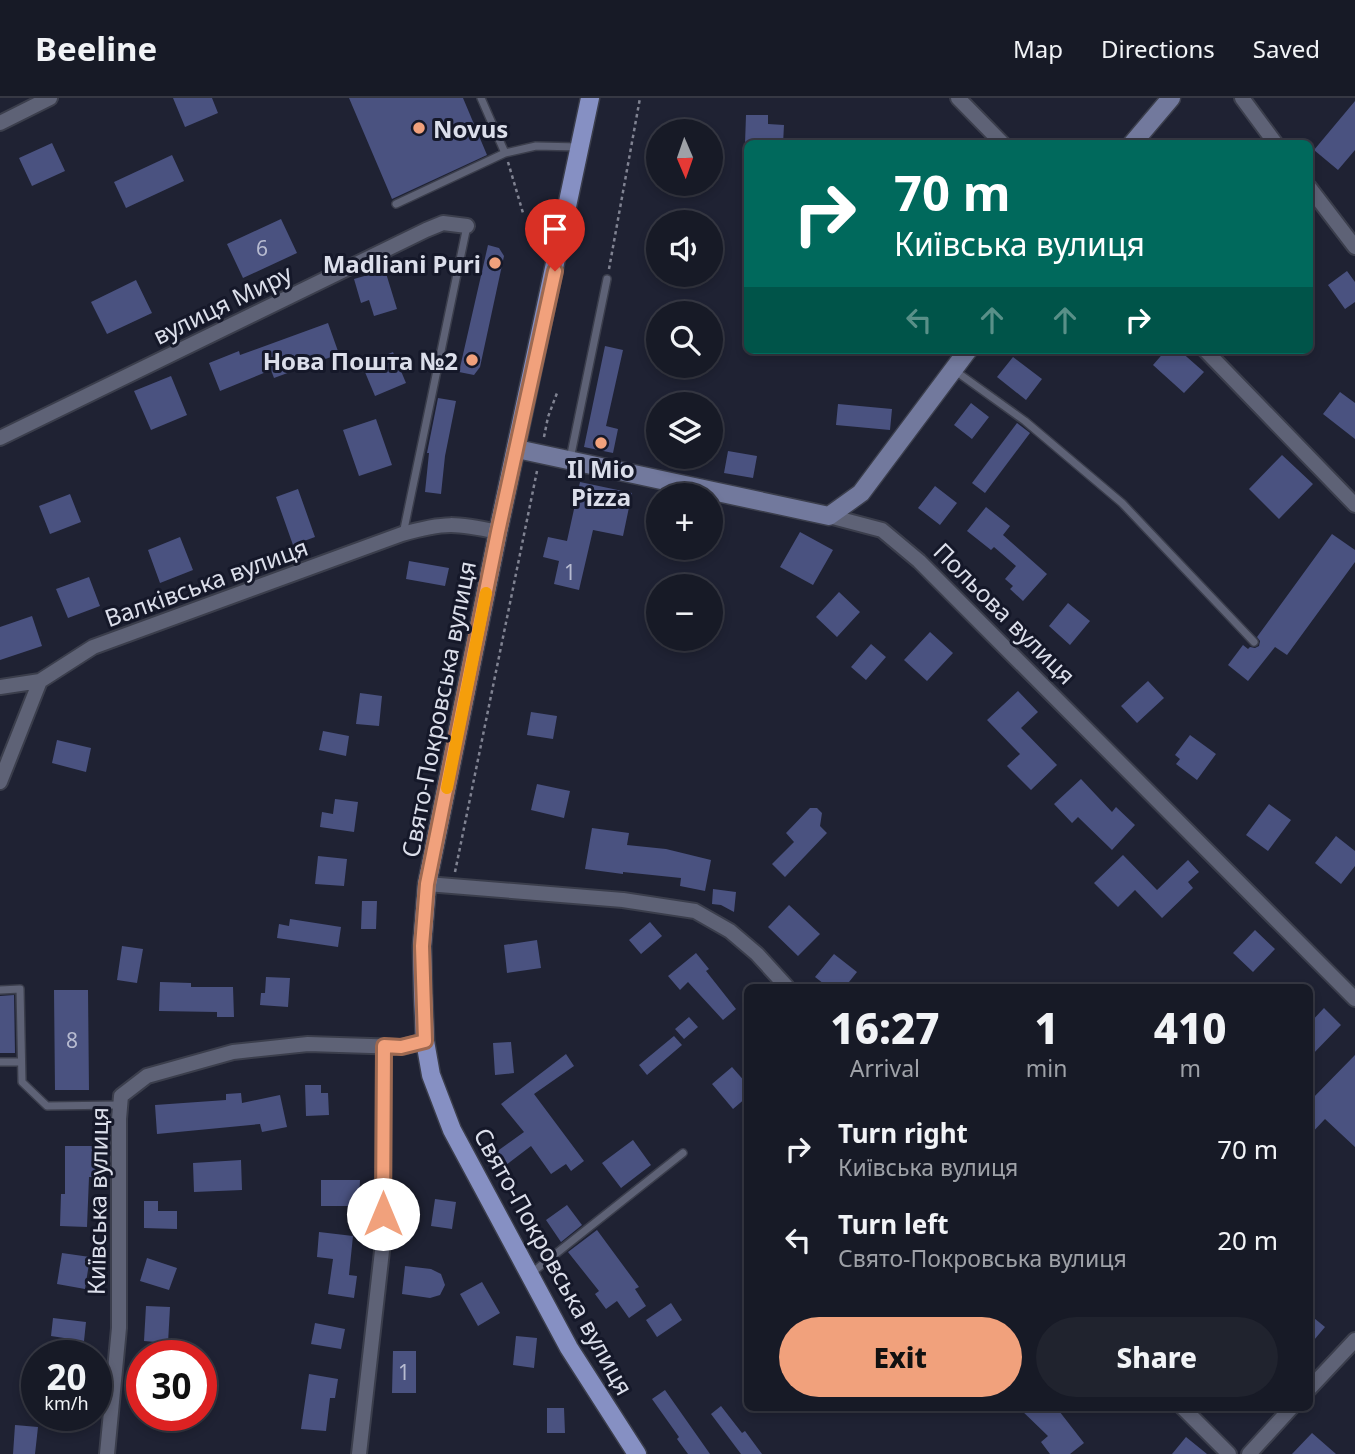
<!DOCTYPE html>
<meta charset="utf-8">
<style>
body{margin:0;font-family:"Noto Sans",sans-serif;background:#20232e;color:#f1f3f6;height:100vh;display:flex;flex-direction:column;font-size:26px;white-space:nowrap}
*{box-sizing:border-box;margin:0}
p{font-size:23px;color:#9ea1a7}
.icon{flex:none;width:38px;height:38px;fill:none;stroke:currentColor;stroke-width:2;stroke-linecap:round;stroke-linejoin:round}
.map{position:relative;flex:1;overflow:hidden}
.side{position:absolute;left:744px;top:886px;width:569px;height:427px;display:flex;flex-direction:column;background:#171a26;border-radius:10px;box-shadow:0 4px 10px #0003,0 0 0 2px #363843}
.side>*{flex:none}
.hud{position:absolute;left:744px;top:42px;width:569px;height:214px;border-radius:10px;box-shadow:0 4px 10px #0003,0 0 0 2px #363843;background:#00695c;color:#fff;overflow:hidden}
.needle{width:46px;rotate:178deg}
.tools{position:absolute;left:646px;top:21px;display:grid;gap:14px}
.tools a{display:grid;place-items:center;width:77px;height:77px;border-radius:50%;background:#171a26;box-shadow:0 4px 10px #0003,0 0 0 2px #363843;font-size:35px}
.speed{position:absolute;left:21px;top:1242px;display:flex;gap:14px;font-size:35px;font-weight:700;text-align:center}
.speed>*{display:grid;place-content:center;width:91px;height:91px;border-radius:50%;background:#171a26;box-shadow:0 4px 10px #0003,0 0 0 2px #363843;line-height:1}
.speed small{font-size:18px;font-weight:400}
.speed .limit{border:10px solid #d22;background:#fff;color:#111}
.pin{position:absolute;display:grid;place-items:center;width:60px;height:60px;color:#fff;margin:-72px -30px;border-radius:50% 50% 50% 0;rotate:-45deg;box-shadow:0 0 7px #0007}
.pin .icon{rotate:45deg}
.me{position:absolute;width:77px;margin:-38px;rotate:0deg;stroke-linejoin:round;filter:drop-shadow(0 0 5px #0008)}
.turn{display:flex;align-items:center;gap:24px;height:147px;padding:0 35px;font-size:32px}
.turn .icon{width:91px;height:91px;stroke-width:2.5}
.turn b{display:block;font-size:49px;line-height:60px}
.lanes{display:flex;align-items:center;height:66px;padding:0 35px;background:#0003;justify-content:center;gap:35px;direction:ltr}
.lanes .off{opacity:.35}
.eta{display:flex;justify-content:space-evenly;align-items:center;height:119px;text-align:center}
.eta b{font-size:42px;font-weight:800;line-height:49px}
.primary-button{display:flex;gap:14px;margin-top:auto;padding:14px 35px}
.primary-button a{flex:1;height:80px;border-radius:42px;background:#f1a17c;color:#111;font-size:28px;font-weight:800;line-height:80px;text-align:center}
.primary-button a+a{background:#20232e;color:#f1f3f6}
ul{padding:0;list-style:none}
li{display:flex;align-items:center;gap:21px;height:91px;padding:0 35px}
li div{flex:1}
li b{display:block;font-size:26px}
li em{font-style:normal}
header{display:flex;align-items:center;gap:42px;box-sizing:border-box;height:98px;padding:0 35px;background:#171a26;border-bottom:2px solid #363843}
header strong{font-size:33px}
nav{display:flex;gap:38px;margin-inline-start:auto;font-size:24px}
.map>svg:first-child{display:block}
</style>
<header>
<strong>Beeline</strong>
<nav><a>Map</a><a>Directions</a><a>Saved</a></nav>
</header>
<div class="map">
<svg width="1355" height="1356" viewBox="0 0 1355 1356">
<rect width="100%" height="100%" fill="#1f2233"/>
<path fill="#4a5280" d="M173,0h39l6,15 -33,14z
M349,0h114l24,57 -95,44z
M1355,3v49l-17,20 -24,-20z
M746,17h22v9l16,1 -1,19h-38z
M52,45l13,28 -33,15 -13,-28z
M172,57l12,26 -58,27 -12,-26z
M281,121l16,34 -54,25 -16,-34z
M488,147l11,3 5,8 -24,111 -6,8 -15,-3z
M385,172l12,39 -23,7 -5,-16 -8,3 -7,-24z
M1347,173l8,11v20l-10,7 -17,-24z
M136,182l16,33 -45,21 -16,-32z
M328,225l11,31 -65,24 -3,-8 -51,21 -11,-28 30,-12 1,4z
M605,248l18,4 -17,76 12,3 -5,24 -29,-6z
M1166,252h13l25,22 -20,21 -31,-28z
M393,254l13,31 -31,13 -13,-31z
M1013,259l29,22 -16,21 -29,-23z
M171,278l16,39 -36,15 -17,-39z
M1340,294l15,11v36l-32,-25z
M438,300l18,3 -11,55 -4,38 -16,-2 4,-39h-2z
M971,305l18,14 -17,22 -18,-14z
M838,306l54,5 -2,21 -54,-5z
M376,321l16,46 -33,11 -16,-46z
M1017,325l13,10 -45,60 -13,-10z
M728,353l29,5 -4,22 -29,-5z
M1282,357l31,29 -34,35 -30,-30z
M580,384l52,11 -9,43 -30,-6 -14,60 -25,-6 5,-23 -16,-4 5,-20 19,4z
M935,388l22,17 -17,22 -22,-17z
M298,391l17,48 -22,8 -17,-48z
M70,396l11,28 -31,12 -11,-28z
M986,409l24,19 -7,9 44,39 -24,27 -13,-12 3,-3 -8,-7 11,-13 -22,-19 -3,3 -24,-19z
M800,434l33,18 -20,35 -33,-18z
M1332,436l23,16v12l-68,93 -12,-8 -27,34 -20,-16 15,-20 5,4 2,-2 5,1 4,-2 1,-5 -3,-4z
M180,439l13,33 -33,13 -12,-33z
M409,463l40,7 -4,18 -39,-7z
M89,479l11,29 -32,12 -12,-29z
M839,494l21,20 -23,25 -21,-20z
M1068,505l22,18 -20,24 -21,-19z
M32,518l10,30 -42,14v-33z
M930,534l23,21 -26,28 -23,-21z
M871,546l15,13 -20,23 -15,-13z
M1148,583l16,17 -27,25 -16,-17z
M1018,593l20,21 -17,16 36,37 -26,25 -24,-24 13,-12 -33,-34z
M360,595l22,3 -3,30 -23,-2z
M531,614l26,4 -4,23 -26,-4z
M323,633l26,5 -3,20 -27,-6z
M1190,637l26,19 -19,26 -21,-16 4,-5 -5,-4z
M57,642l34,8 -5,24 -34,-9z
M1081,681l31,33 4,-5 19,18 -23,25 -34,-33 -6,6 -18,-19z
M537,686l33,7 -6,27 -33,-8z
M335,701l23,3 -4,30 -34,-5 2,-15 11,2z
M1269,706l22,16 -23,31 -22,-16z
M810,710h7l5,5 -2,13 7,7 -42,44 -13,-13 22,-22 -8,-9z
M592,730l37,5 -2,12 39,4 45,11 -6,31 -25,-5 1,-8 -58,-6v2l-38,-5z
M1336,738l19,15v15l-14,18 -26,-21z
M1123,757l34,35 31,-30 11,12 -11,10 5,6 -31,30 -27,-28 -17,17 -24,-24z
M318,758l29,3 -3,27 -29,-2z
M713,791l23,3 -2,20 -13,-7 -9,-1z
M362,803h15l-1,28h-15z
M789,807l31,29 -22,22 -30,-29z
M290,821l51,8 -3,20 -61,-9 2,-14 10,2z
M650,824l12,14 -21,18 -12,-14z
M1255,832l20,19 -22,23 -20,-19z
M537,842l4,28 -34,5 -3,-28z
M122,848l21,3 -6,34 -20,-3z
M696,855l13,16 -3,2 30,38 -13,11 -35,-38 -8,8 -12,-14z
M834,856l23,18 -12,15h-17l-13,-10z
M266,879l24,1 -2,29 -28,-2 1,-12h4z
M160,884l31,1v4h42l1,30h-17v-5l-58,-1z
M54,892h34l1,100h-34z
M14,897l1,58h-15v-57z
M1324,910l17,17 -32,33v-34z
M689,919l9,10 -14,12 -9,-10z
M674,938l8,9 -35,30 -8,-10z
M511,944l3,31 -19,2 -2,-32z
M566,956l8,12 -40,28 50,67 -13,10 -5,-7 -15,10 -20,-28 -29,22 -10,-13 32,-23 -23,-28z
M1355,957v92l-30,-28 -16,17v-34z
M732,969l15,17v13l-14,12 -21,-25z
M305,987h16v8h7l1,22 -23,1z
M241,995l1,10 38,-8 7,32 -25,5 -2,-8 -103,10 -2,-29 71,-5v-6z
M633,1042l18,25 -30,23 -19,-25z
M65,1048h33v31h-9l-2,50 -27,-1 1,-32h4z
M241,1062l1,30 -48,2 -1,-29z
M321,1082h39l-1,26h-38z
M435,1101l21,3 -4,27 -21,-3z
M144,1103h14v10h19v18l-33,-1z
M567,1107l15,20 -21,17 -15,-22z
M597,1132l42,57 -4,2 11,17 -17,12 -12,-17 -11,8 -11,-15 4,-3 -31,-39z
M319,1134l34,4 -4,39 8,1 -3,22 -26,-4 5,-35 -16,-2z
M62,1155l28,4 -5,32 -28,-5z
M147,1160l30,10 -8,22 -29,-9z
M405,1168l26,3 10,5 4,11 -5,10 -10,3 -28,-4z
M482,1184l18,31 -22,13 -18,-32z
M671,1205l11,17 -25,17 -11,-17z
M146,1208l24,1 -2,36 -24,-2z
M1309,1216l16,13 -16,19z
M53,1220l33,4 -2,19 -33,-5z
M315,1225l30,6 -4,20 -30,-5z
M516,1238l21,2 -3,30 -21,-3z
M393,1253h23v42h-24z
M309,1276l29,5 -3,19h-5l-4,33 -25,-2z
M665,1292l45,64h-22l-11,-15 2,-2 -27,-38z
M721,1308l21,27 3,-2 17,23h-21l-30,-40z
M1018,1309h38l28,36 -14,11h-20l-9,-12 7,-6z
M547,1310h17l1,25h-18z
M15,1327l23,2 -3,27h-22z
M1312,1335l24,21h-44z
M1186,1339l21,17h-35z"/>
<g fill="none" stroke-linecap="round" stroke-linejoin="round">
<defs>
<path id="lane" d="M481,0l24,55
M396,106l109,-51 31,-7 43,1
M954,272l71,51 97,82 132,139
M570,361l37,-180
M403,436l64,-308
M0,892l20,-1 2,93 25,24 73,-1
M0,964h21
M529,1177l154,-122"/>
<path id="street" d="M958,0l45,46
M1242,0l34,46
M0,25l50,-25
M1309,89l46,60
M1205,252l150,155
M0,340l426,-208 17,-7 24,3
M829,418l53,14 37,31 436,438
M0,589l40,-6
M0,684l40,-101 53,-34 309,-113c43,-12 54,-11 96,-2
M427,786l196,16 72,11 35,20 27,23 30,33
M1309,1291l46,-49
M1182,1309l47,47
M107,1356l12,-126v-209l2,-23 26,-20 86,-24 75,-8 94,3 23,-6
M359,1356l24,-212 1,-196
M1249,1356l43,-47"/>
<path id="secondary" d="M1132,46l39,-46
M517,351l312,67 32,-23 107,-143"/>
<path id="primary" d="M590,0l-92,434 -71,352 -5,62 1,47 2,48 6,34 21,55 117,218 68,106"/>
</defs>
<use href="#lane" stroke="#3b3e4c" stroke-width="10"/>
<use href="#street" stroke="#3b3e4c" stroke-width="18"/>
<use href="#secondary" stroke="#3b3e4c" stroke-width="21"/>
<use href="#primary" stroke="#3b3e4c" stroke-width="21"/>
<path stroke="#808392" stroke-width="2.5" stroke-dasharray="3.5 3.5" stroke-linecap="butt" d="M508,64l15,51
M609,171l31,-171
M544,339l4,-20 9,-24
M455,774l82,-401"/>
<use href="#lane" stroke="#5e6276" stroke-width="7"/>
<use href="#street" stroke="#5e6276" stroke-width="14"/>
<use href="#secondary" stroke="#72799d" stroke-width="18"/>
<use href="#primary" stroke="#8690c3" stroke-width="18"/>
</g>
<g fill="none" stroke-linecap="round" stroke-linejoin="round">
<defs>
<path id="route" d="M383,1116l1,-168 17,1 24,-6 -3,-95 5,-62 71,-352 57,-261"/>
</defs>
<use href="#route" stroke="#9d6951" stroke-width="18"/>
<use href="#route" stroke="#f1a17c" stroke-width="12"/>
<path stroke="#f59e0b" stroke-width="12" d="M447,690l39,-195"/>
</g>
<g fill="#f1a17c" stroke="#151829" stroke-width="2.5">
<circle cx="419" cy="30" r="7"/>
<circle cx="495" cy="165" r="7"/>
<circle cx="472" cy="262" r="7"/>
<circle cx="601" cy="345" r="7"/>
</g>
<g text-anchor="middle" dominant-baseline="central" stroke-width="6" stroke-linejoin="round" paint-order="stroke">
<g font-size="21" fill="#b7bbd0">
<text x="262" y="150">6</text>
<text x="570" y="474">1</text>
<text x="72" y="942">8</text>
<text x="404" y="1274">1</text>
</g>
<g font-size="24" font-weight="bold" fill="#dbdeea" stroke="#151829" text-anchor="end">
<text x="433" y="30" text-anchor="start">Novus</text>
<text x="481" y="165">Madliani Puri</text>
<text x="458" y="262">Нова Пошта №2</text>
<text x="601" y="370" text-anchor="middle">Il Mio<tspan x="601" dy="28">Pizza</tspan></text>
</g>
<g font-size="24" fill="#dbdeea" stroke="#151829">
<text transform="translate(222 206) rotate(-26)">вулиця Миру</text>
<text transform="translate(206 484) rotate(-20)">Валківська вулиця</text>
<text transform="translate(1005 515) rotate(45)">Польова вулиця</text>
<text transform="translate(438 611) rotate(-79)">Свято-Покровська вулиця</text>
<text transform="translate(97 1103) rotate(-89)">Київська вулиця</text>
<text transform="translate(554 1163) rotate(61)">Свято-Покровська вулиця</text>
</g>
</g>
</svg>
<div class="tools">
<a><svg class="needle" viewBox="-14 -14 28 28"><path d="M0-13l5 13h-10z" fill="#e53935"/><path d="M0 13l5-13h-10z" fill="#9ea1a7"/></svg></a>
<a><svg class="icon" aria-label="sound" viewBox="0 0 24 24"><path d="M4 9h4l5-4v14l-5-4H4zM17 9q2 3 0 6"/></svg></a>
<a><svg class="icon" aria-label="search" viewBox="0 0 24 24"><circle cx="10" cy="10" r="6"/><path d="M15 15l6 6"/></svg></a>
<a><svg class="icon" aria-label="layers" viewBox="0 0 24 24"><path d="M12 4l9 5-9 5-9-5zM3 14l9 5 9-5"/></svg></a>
<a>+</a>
<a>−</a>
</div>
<div class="speed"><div>20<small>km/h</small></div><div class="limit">30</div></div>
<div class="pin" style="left:555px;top:173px;background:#d93025"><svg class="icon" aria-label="arrive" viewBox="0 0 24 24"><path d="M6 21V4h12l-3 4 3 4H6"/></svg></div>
<svg class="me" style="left:383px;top:1116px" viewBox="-20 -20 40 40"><circle r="19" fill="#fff"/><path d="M0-13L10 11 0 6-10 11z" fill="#f1a17c"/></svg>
<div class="hud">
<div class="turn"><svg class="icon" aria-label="right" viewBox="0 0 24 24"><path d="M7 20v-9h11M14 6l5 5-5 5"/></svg><div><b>70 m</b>Київська вулиця</div></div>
<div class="lanes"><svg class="icon off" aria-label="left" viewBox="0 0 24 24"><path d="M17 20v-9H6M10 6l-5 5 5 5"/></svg><svg class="icon off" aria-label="ahead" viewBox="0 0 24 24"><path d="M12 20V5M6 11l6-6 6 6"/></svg><svg class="icon off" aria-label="ahead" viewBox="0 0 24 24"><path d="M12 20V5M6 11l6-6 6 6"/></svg><svg class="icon" aria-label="right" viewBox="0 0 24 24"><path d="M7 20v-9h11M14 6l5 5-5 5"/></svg></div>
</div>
<section class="side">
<div class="eta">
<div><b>16:27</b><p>Arrival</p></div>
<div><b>1</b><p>min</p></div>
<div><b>410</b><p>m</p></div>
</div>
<ul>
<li><svg class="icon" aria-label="right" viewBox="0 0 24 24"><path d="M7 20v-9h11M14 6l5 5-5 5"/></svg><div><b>Turn right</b><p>Київська вулиця</p></div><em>70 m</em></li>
<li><svg class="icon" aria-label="left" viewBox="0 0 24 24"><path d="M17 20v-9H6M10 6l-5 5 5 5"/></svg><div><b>Turn left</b><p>Свято-Покровська вулиця</p></div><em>20 m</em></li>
</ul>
<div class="primary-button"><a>Exit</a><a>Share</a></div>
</section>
</div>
